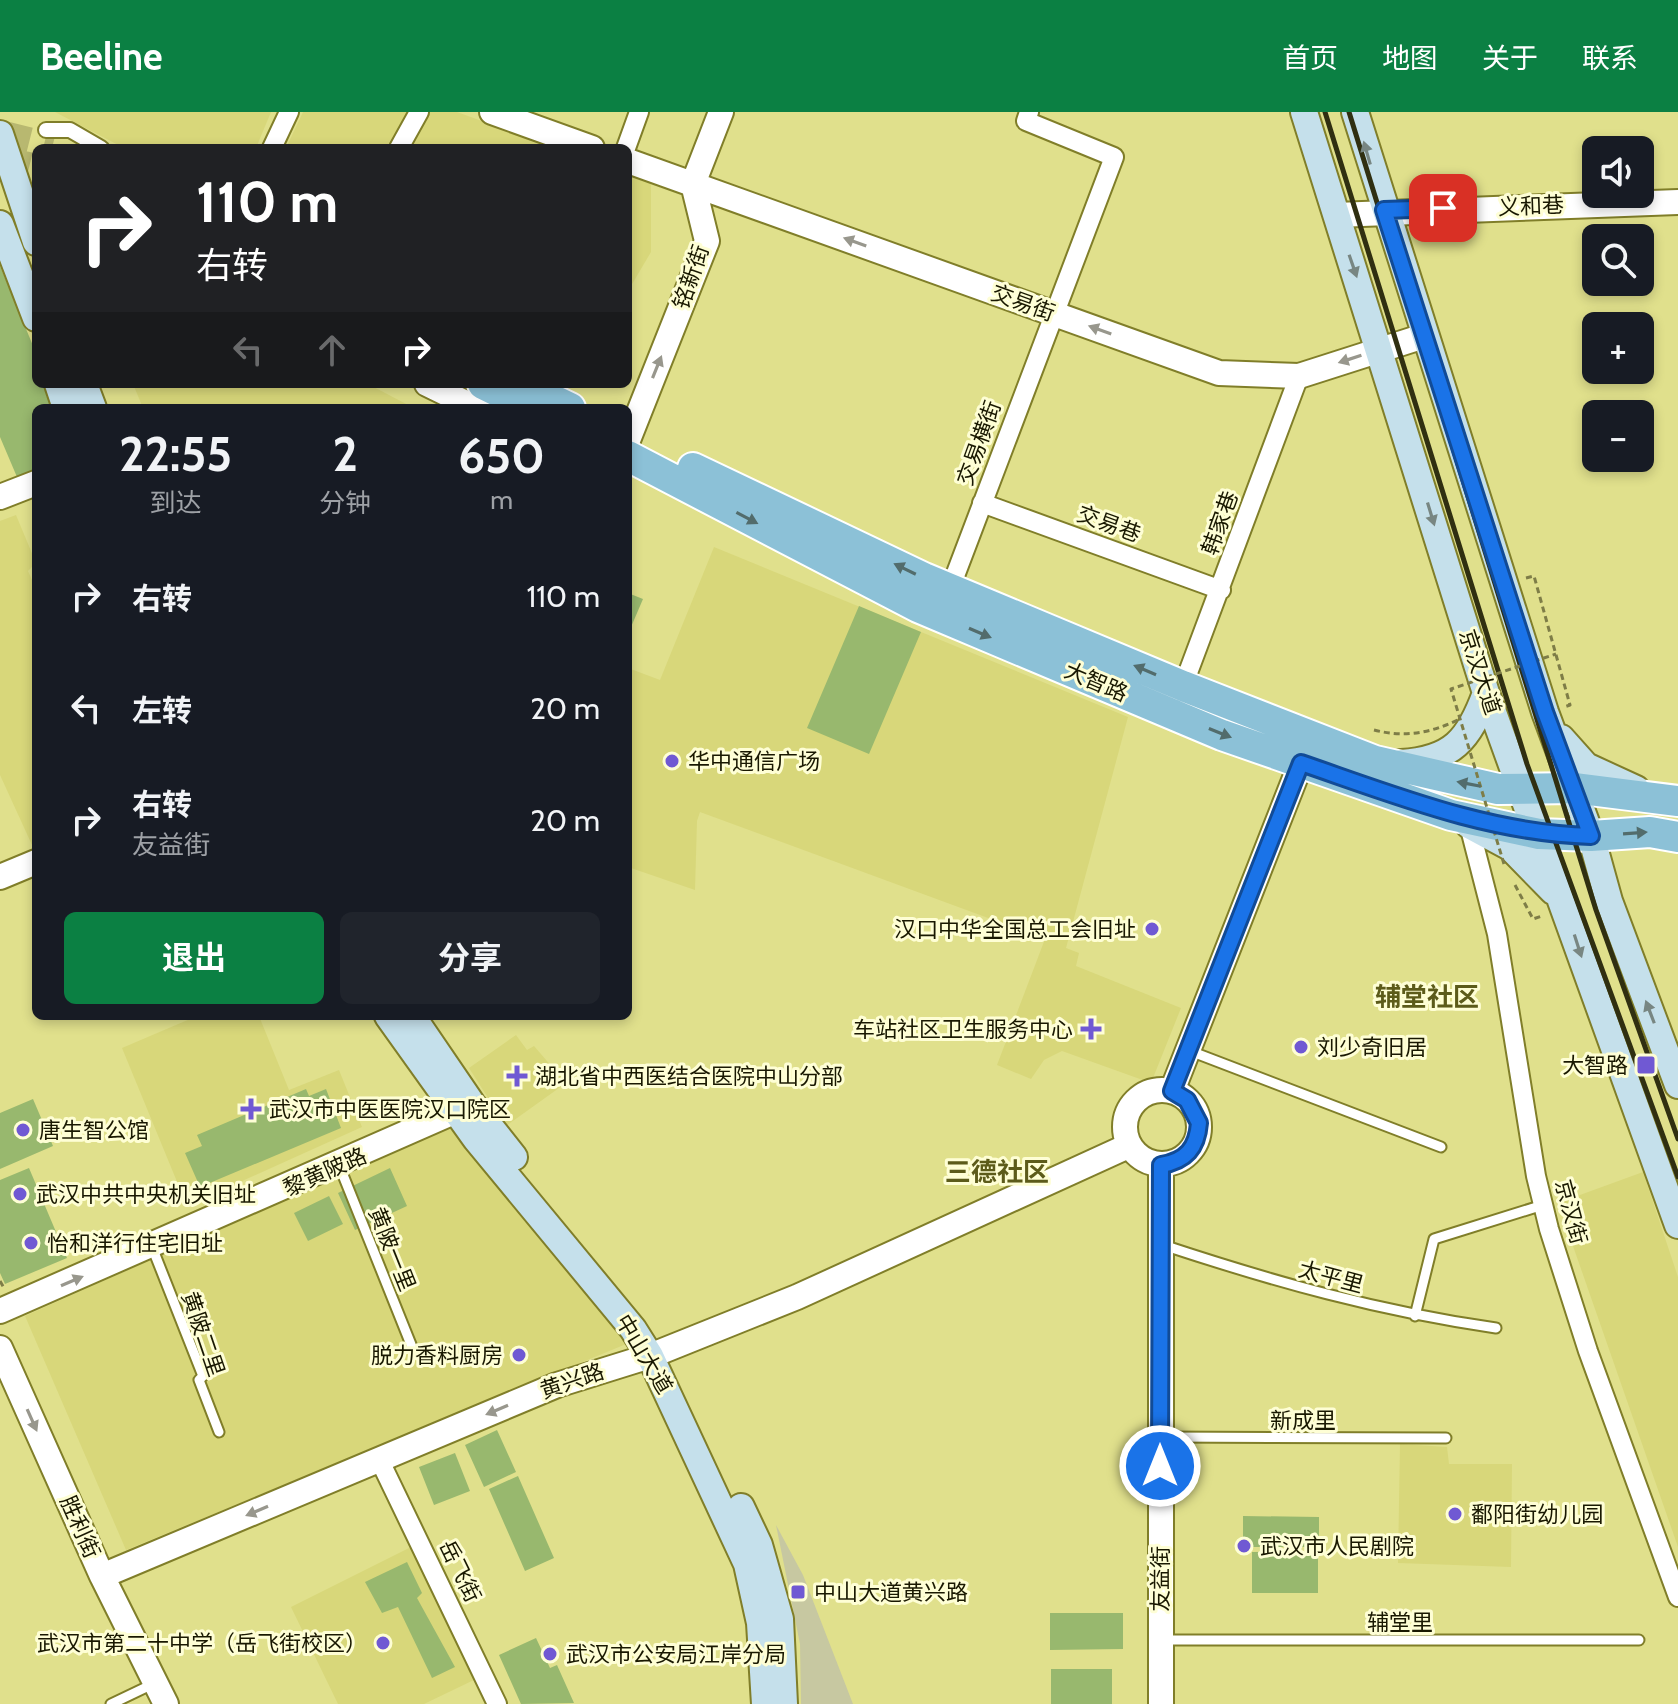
<!DOCTYPE html>
<html lang="zh">
<meta charset="utf-8">
<style>
body{margin:0;font-family:Cabin,"Noto Sans SC",sans-serif;background:#20242c;color:#f1f3f6;height:100vh;display:flex;flex-direction:column;font-size:30px;white-space:nowrap}
*{box-sizing:border-box;margin:0}
p{font-size:26px;color:#9ea1a6}
.icon{flex:none;width:44px;height:44px;fill:none;stroke:currentColor;stroke-width:2;stroke-linecap:round;stroke-linejoin:round}
.map{position:relative;flex:1;overflow:hidden}
.side{position:absolute;left:32px;top:292px;width:600px;height:616px;display:flex;flex-direction:column;background:#171b24;border-radius:12px;box-shadow:0 4px 12px #0003}
.side>*{flex:none}
.top-card{position:absolute;left:32px;top:32px;width:600px;height:244px;border-radius:12px;box-shadow:0 4px 12px #0003;background:#202124;color:#fff;overflow:hidden}
.controls{position:absolute;left:1582px;top:24px;display:grid;gap:16px}
.controls a{display:grid;place-items:center;width:72px;height:72px;border-radius:12px;background:#171b24;box-shadow:0 4px 12px #0003;font-size:40px}
.pin{position:absolute;display:grid;place-items:center;width:68px;height:68px;color:#fff;margin:-34px;border-radius:16px;box-shadow:0 4px 12px #0006}
.me{position:absolute;width:88px;margin:-44px;rotate:0deg;stroke-linejoin:round;filter:drop-shadow(0 0 6px #0008)}
.turn{display:flex;align-items:center;gap:28px;height:168px;padding:0 32px;font-size:36px}
.turn .icon{width:104px;height:104px;stroke-width:2.5}
.turn b{display:block;font-size:56px;line-height:68px}
.lanes{display:flex;align-items:center;height:76px;padding:0 32px;background:#0003;justify-content:center;gap:40px;direction:ltr}
.lanes .off{opacity:.35}
.eta{display:flex;justify-content:space-evenly;align-items:center;height:136px;text-align:center}
.eta b{font-size:48px;font-weight:700;line-height:56px}
.button{display:flex;gap:16px;margin-top:auto;padding:16px 32px}
.button a{flex:1;height:92px;border-radius:12px;background:#0b8043;color:#fff;font-size:32px;font-weight:700;line-height:92px;text-align:center}
.button a+a{background:#20242c;color:#f1f3f6}
ul{padding:0;list-style:none}
li{display:flex;align-items:center;gap:24px;height:112px;padding:0 32px}
li div{flex:1}
li b{display:block;font-size:30px}
li em{font-style:normal}
header{display:flex;align-items:center;gap:48px;box-sizing:border-box;height:112px;padding:0 40px;background:#0b8043;color:#fff}
header strong{font-size:38px}
nav{display:flex;gap:44px;margin-inline-start:auto;font-size:28px}
.map>svg:first-child{display:block}
</style>
<header>
<strong>Beeline</strong>
<nav><a>首页</a><a>地图</a><a>关于</a><a>联系</a></nav>
</header>
<div class="map">
<svg width="1678" height="1592" viewBox="0 0 1678 1592">
<rect width="100%" height="100%" fill="#e0e08c"/>
<path fill="#d8d77a" d="M55,0h216l-15,36h-132z
M303,0h154l99,36h-270z
M628,62l23,8v70l-23,39z
M133,272h235l42,22 -267,2z
M16,403l20,48 -8,8 8,18v254l-4,2 -32,-70v-254z
M714,435l414,170 -62,231 13,5 -3,13 105,42 -30,75 -89,-32 -18,9 -13,19 -34,-14 48,-126 -345,-127 -3,9 -2,69 -67,-23v-199l32,12z
M197,904h62l30,74 50,-20 23,57 -175,79 -65,-158z
M516,923l11,15 7,-4 32,37 -60,43 -37,-58z
M449,1014l187,214 -510,210 -101,-234z
M1643,1060l35,105v270l-120,-344z
M1400,1332l47,3 2,17h63l-1,103 -113,-4z
M411,1435l65,132 -52,25h-86l-47,-97z"/>
<path fill="#c7c8a1" d="M776,1413l27,50 50,129h-52l-1,-60z"/>
<path fill="#98b86e" d="M0,154l36,87v31h11l9,24h-20v61l-19,8 -17,-40z
M628,481l15,6 -15,35z
M859,494l62,26 -52,122 -62,-26z
M306,977l3,7 17,-7 15,39 -141,59 -15,-34 17,-7 -5,-11z
M33,987l20,47 -53,23v-56z
M29,1056l38,90 -62,26 -5,-11v-93z
M390,1056l17,38 -52,24 -17,-37z
M329,1084l14,28 -35,17 -14,-28z
M497,1318l19,42 -32,15 -19,-42z
M455,1341l15,38 -36,14 -15,-38z
M518,1364l36,82 -29,13 -36,-82z
M1243,1404l76,1v30h-76z
M1318,1439v42h-66v-41z
M407,1450l15,31 -5,5 38,69 -23,11 -34,-71 -16,6 -17,-31z
M1050,1501h73v36l-73,1z
M536,1526l14,30 7,-3 17,38 -53,1 -22,-49z
M1051,1557h61v35h-61z"/>
<g fill="none" stroke-linecap="round" stroke-linejoin="round">
<path stroke="#b8b870" stroke-width="30" stroke-dasharray="30 15" stroke-linecap="butt" d="M0,23l52,13
M0,48l36,9"/>
<defs>
<path id="service" d="M1190,939l251,96
M339,1053l73,182
M1163,1133c112,37 215,66 333,83
M152,1135l51,129 -4,4 20,52
M1415,1204l19,-77 109,-34
M1161,1325l285,1
M1163,1528h476
M111,1592l44,-21"/>
<path id="pedestrian" d="M46,18h24l31,18"/>
<path id="minor" d="M272,36l17,-36
M399,36l20,-36
M626,36l13,-36
M982,391l239,87
M950,477l164,-432 -88,-36 3,-9
M1183,574l116,-310
M1469,713l28,109 39,242 13,53 39,122 90,246
M379,1347l118,245"/>
<path id="tertiary" d="M492,0l100,36
M628,49l591,212 80,3 125,-40
M1336,103l342,-13
M427,272l49,24
M628,328l79,-199 -14,-57 28,-72
M0,385l36,-14
M0,765l36,-15
M1125 1015a37 37 0 1 1 74 0a37 37 0 1 1-74 0Z
M1172,979l129,-328
M0,1199l472,-207
M0,1236l102,228 64,128
M102,1464l455,-191 93,-29 147,-59 331,-151
M1161,1592v-539"/>
<path id="secondary" d="M1304,0l182,581 192,532
M1355,0l190,600 46,124 18,65 69,184
M0,22l36,108
M0,112l36,94
M58,272l8,24
M84,272l9,24
M1561,626l25,28 50,23
M1401,651c51,-3 68,-23 85,-70
M1469,713l41,22 43,44
M388,904l88,123 157,190 17,27 97,208 13,59 5,81
M412,904l60,88 42,53
M741,1395l18,38 21,74 4,85"/>
<path id="primary" d="M483,272l49,24
M520,272l50,24
M628,344l290,151 304,128 229,80 88,19 52,2 59,-4 28,5
M693,356l231,110 259,108 192,75 123,28 76,-1 104,13"/>
</defs>
<use href="#service" stroke="#807e29" stroke-width="13"/>
<use href="#pedestrian" stroke="#807e29" stroke-width="18"/>
<use href="#minor" stroke="#807e29" stroke-width="22"/>
<use href="#tertiary" stroke="#807e29" stroke-width="28"/>
<use href="#secondary" stroke="#807e29" stroke-width="30"/>
<use href="#primary" stroke="#fff" stroke-width="34"/>
<path stroke="#7e7d47" stroke-width="3" stroke-dasharray="6 4" stroke-linecap="butt" d="M1526,466l8,-2 36,129 -6,2
M1515,773l18,34 9,-3
M0,1169l4,7"/>
<use href="#service" stroke="#fff" stroke-width="9"/>
<use href="#pedestrian" stroke="#fff" stroke-width="14"/>
<use href="#minor" stroke="#fff" stroke-width="18"/>
<use href="#tertiary" stroke="#fff" stroke-width="24"/>
<use href="#secondary" stroke="#c5e0eb" stroke-width="26"/>
<use href="#primary" stroke="#8cc1d7" stroke-width="30"/>
<path stroke="#302f11" stroke-width="5" d="M1325,0l202,652 151,413
M1349,0l247,798 82,229"/>
<path stroke="#7e7d47" stroke-width="3" stroke-dasharray="6 4" stroke-linecap="butt" d="M1374,618c31,8 57,3 86,-11
M1504,752l-53,-175 105,-35"/>
</g>
<defs><path id="oneway-solid" d="M-6-.8H1V-3.2L6.5 0L1 3.2V.8H-6Z" transform="scale(2)"/></defs>
<g fill="#788682">
<use href="#oneway-solid" transform="translate(1367 41) rotate(-106)"/>
<use href="#oneway-solid" transform="translate(1353 154) rotate(71)"/>
<use href="#oneway-solid" transform="translate(1431 402) rotate(73)"/>
<use href="#oneway-solid" transform="translate(1578 834) rotate(72)"/>
<use href="#oneway-solid" transform="translate(1650 900) rotate(-111)"/>
</g>
<g fill="#98978d">
<use href="#oneway-solid" transform="translate(855 130) rotate(-160)"/>
<use href="#oneway-solid" transform="translate(1100 218) rotate(-160)"/>
<use href="#oneway-solid" transform="translate(1350 247) rotate(162)"/>
<use href="#oneway-solid" transform="translate(657 255) rotate(-68)"/>
<use href="#oneway-solid" transform="translate(72 1169) rotate(-23)"/>
<use href="#oneway-solid" transform="translate(497 1298) rotate(157)"/>
<use href="#oneway-solid" transform="translate(32 1308) rotate(66)"/>
<use href="#oneway-solid" transform="translate(257 1399) rotate(157)"/>
</g>
<g fill="#526c6c">
<use href="#oneway-solid" transform="translate(747 406) rotate(28)"/>
<use href="#oneway-solid" transform="translate(905 457) rotate(-154)"/>
<use href="#oneway-solid" transform="translate(980 521) rotate(23)"/>
<use href="#oneway-solid" transform="translate(1145 558) rotate(-157)"/>
<use href="#oneway-solid" transform="translate(1220 621) rotate(22)"/>
<use href="#oneway-solid" transform="translate(1469 672) rotate(-169)"/>
<use href="#oneway-solid" transform="translate(1635 721) rotate(-4)"/>
</g>
<g fill="none" stroke-linecap="round" stroke-linejoin="round">
<defs>
<path id="route" d="M1160,1354l1,-301c25,-4 36,-17 38,-42l-12,-23 -15,-9 129,-328c96,33 188,70 290,73l-46,-124 -161,-502 59,-2"/>
</defs>
<use href="#route" stroke="#114b97" stroke-width="20"/>
<use href="#route" stroke="#1a73e8" stroke-width="14"/>
</g>
<g fill="#7059d3" stroke="#fefed5" stroke-width="3">
<circle cx="672" cy="649" r="8"/>
<circle cx="1152" cy="817" r="8"/>
<path d="M1087 905h8v8h8v8h-8v8h-8v-8h-8v-8h8z"/>
<circle cx="1301" cy="935" r="8"/>
<rect x="1636" y="943" width="20" height="20" rx="4"/>
<path d="M513 952h8v8h8v8h-8v8h-8v-8h-8v-8h8z"/>
<path d="M247 985h8v8h8v8h-8v8h-8v-8h-8v-8h8z"/>
<circle cx="23" cy="1018" r="8"/>
<circle cx="20" cy="1082" r="8"/>
<circle cx="31" cy="1131" r="8"/>
<circle cx="519" cy="1243" r="8"/>
<circle cx="1455" cy="1402" r="8"/>
<circle cx="1244" cy="1434" r="8"/>
<rect x="790" y="1472" width="16" height="16" rx="4"/>
<circle cx="383" cy="1531" r="8"/>
<circle cx="550" cy="1542" r="8"/>
</g>
<g text-anchor="middle" dominant-baseline="central" stroke-width="6" stroke-linejoin="round" paint-order="stroke">
<g font-size="22" fill="#191801" stroke="#fefed5">
<text transform="translate(1531 94) rotate(-2)">义和巷</text>
<text transform="translate(691 165) rotate(-71)">铭新街</text>
<text transform="translate(1023 191) rotate(20)">交易街</text>
<text transform="translate(979 331) rotate(-70)">交易横街</text>
<text transform="translate(1220 411) rotate(-70)">韩家巷</text>
<text transform="translate(1109 412) rotate(20)">交易巷</text>
<text transform="translate(1480 560) rotate(72)">京汉大道</text>
<text transform="translate(1096 570) rotate(23)">大智路</text>
<text transform="translate(325 1060) rotate(-24)">黎黄陂路</text>
<text transform="translate(1571 1100) rotate(75)">京汉街</text>
<text transform="translate(392 1137) rotate(68)">黄陂一里</text>
<text transform="translate(1331 1165) rotate(15)">太平里</text>
<text transform="translate(203 1222) rotate(71)">黄陂二里</text>
<text transform="translate(644 1242) rotate(59)">中山大道</text>
<text transform="translate(572 1269) rotate(-19)">黄兴路</text>
<text x="1303" y="1308">新成里</text>
<text transform="translate(80 1415) rotate(66)">胜利街</text>
<text transform="translate(460 1459) rotate(64)">岳飞街</text>
<text transform="translate(1160 1467) rotate(-90)">友益街</text>
<text x="1400" y="1510">辅堂里</text>
</g>
<g font-size="22" fill="#191801" stroke="#fefed5" text-anchor="start">
<text x="688" y="649">华中通信广场</text>
<text x="1136" y="817" text-anchor="end">汉口中华全国总工会旧址</text>
<text x="1073" y="917" text-anchor="end">车站社区卫生服务中心</text>
<text x="1317" y="935">刘少奇旧居</text>
<text x="1628" y="953" text-anchor="end">大智路</text>
<text x="535" y="964">湖北省中西医结合医院中山分部</text>
<text x="269" y="997">武汉市中医医院汉口院区</text>
<text x="39" y="1018">唐生智公馆</text>
<text x="36" y="1082">武汉中共中央机关旧址</text>
<text x="47" y="1131">怡和洋行住宅旧址</text>
<text x="503" y="1243" text-anchor="end">脱力香料厨房</text>
<text x="1471" y="1402">鄱阳街幼儿园</text>
<text x="1260" y="1434">武汉市人民剧院</text>
<text x="814" y="1480">中山大道黄兴路</text>
<text x="367" y="1531" text-anchor="end">武汉市第二十中学（岳飞街校区）</text>
<text x="566" y="1542">武汉市公安局江岸分局</text>
</g>
<g font-size="26" font-weight="bold" fill="#5c5b1a" stroke="#fefed5">
<text x="1427" y="885">辅堂社区</text>
<text x="997" y="1060">三德社区</text>
</g>
</g>
</svg>
<div class="controls">
<a><svg class="icon" aria-label="sound" viewBox="0 0 24 24"><path d="M4 9h4l5-4v14l-5-4H4zM17 9q2 3 0 6"/></svg></a>
<a><svg class="icon" aria-label="search" viewBox="0 0 24 24"><circle cx="10" cy="10" r="6"/><path d="M15 15l6 6"/></svg></a>
<a>+</a>
<a>−</a>
</div>
<div class="pin" style="left:1443px;top:96px;background:#d93025"><svg class="icon" aria-label="arrive" viewBox="0 0 24 24"><path d="M6 21V4h12l-3 4 3 4H6"/></svg></div>
<svg class="me" style="left:1160px;top:1354px" viewBox="-20 -20 40 40"><circle r="17" fill="#1a73e8" stroke="#fff" stroke-width="3"/><path d="M0-11L8 9 0 5-8 9z" fill="#fff"/></svg>
<div class="top-card">
<div class="turn"><svg class="icon" aria-label="right" viewBox="0 0 24 24"><path d="M7 20v-9h11M14 6l5 5-5 5"/></svg><div><b>110 m</b>右转</div></div>
<div class="lanes"><svg class="icon off" aria-label="left" viewBox="0 0 24 24"><path d="M17 20v-9H6M10 6l-5 5 5 5"/></svg><svg class="icon off" aria-label="ahead" viewBox="0 0 24 24"><path d="M12 20V5M6 11l6-6 6 6"/></svg><svg class="icon" aria-label="right" viewBox="0 0 24 24"><path d="M7 20v-9h11M14 6l5 5-5 5"/></svg></div>
</div>
<section class="side">
<div class="eta">
<div><b>22:55</b><p>到达</p></div>
<div><b>2</b><p>分钟</p></div>
<div><b>650</b><p>m</p></div>
</div>
<ul>
<li><svg class="icon" aria-label="right" viewBox="0 0 24 24"><path d="M7 20v-9h11M14 6l5 5-5 5"/></svg><div><b>右转</b></div><em>110 m</em></li>
<li><svg class="icon" aria-label="left" viewBox="0 0 24 24"><path d="M17 20v-9H6M10 6l-5 5 5 5"/></svg><div><b>左转</b></div><em>20 m</em></li>
<li><svg class="icon" aria-label="right" viewBox="0 0 24 24"><path d="M7 20v-9h11M14 6l5 5-5 5"/></svg><div><b>右转</b><p>友益街</p></div><em>20 m</em></li>
</ul>
<div class="button"><a>退出</a><a>分享</a></div>
</section>
</div>
